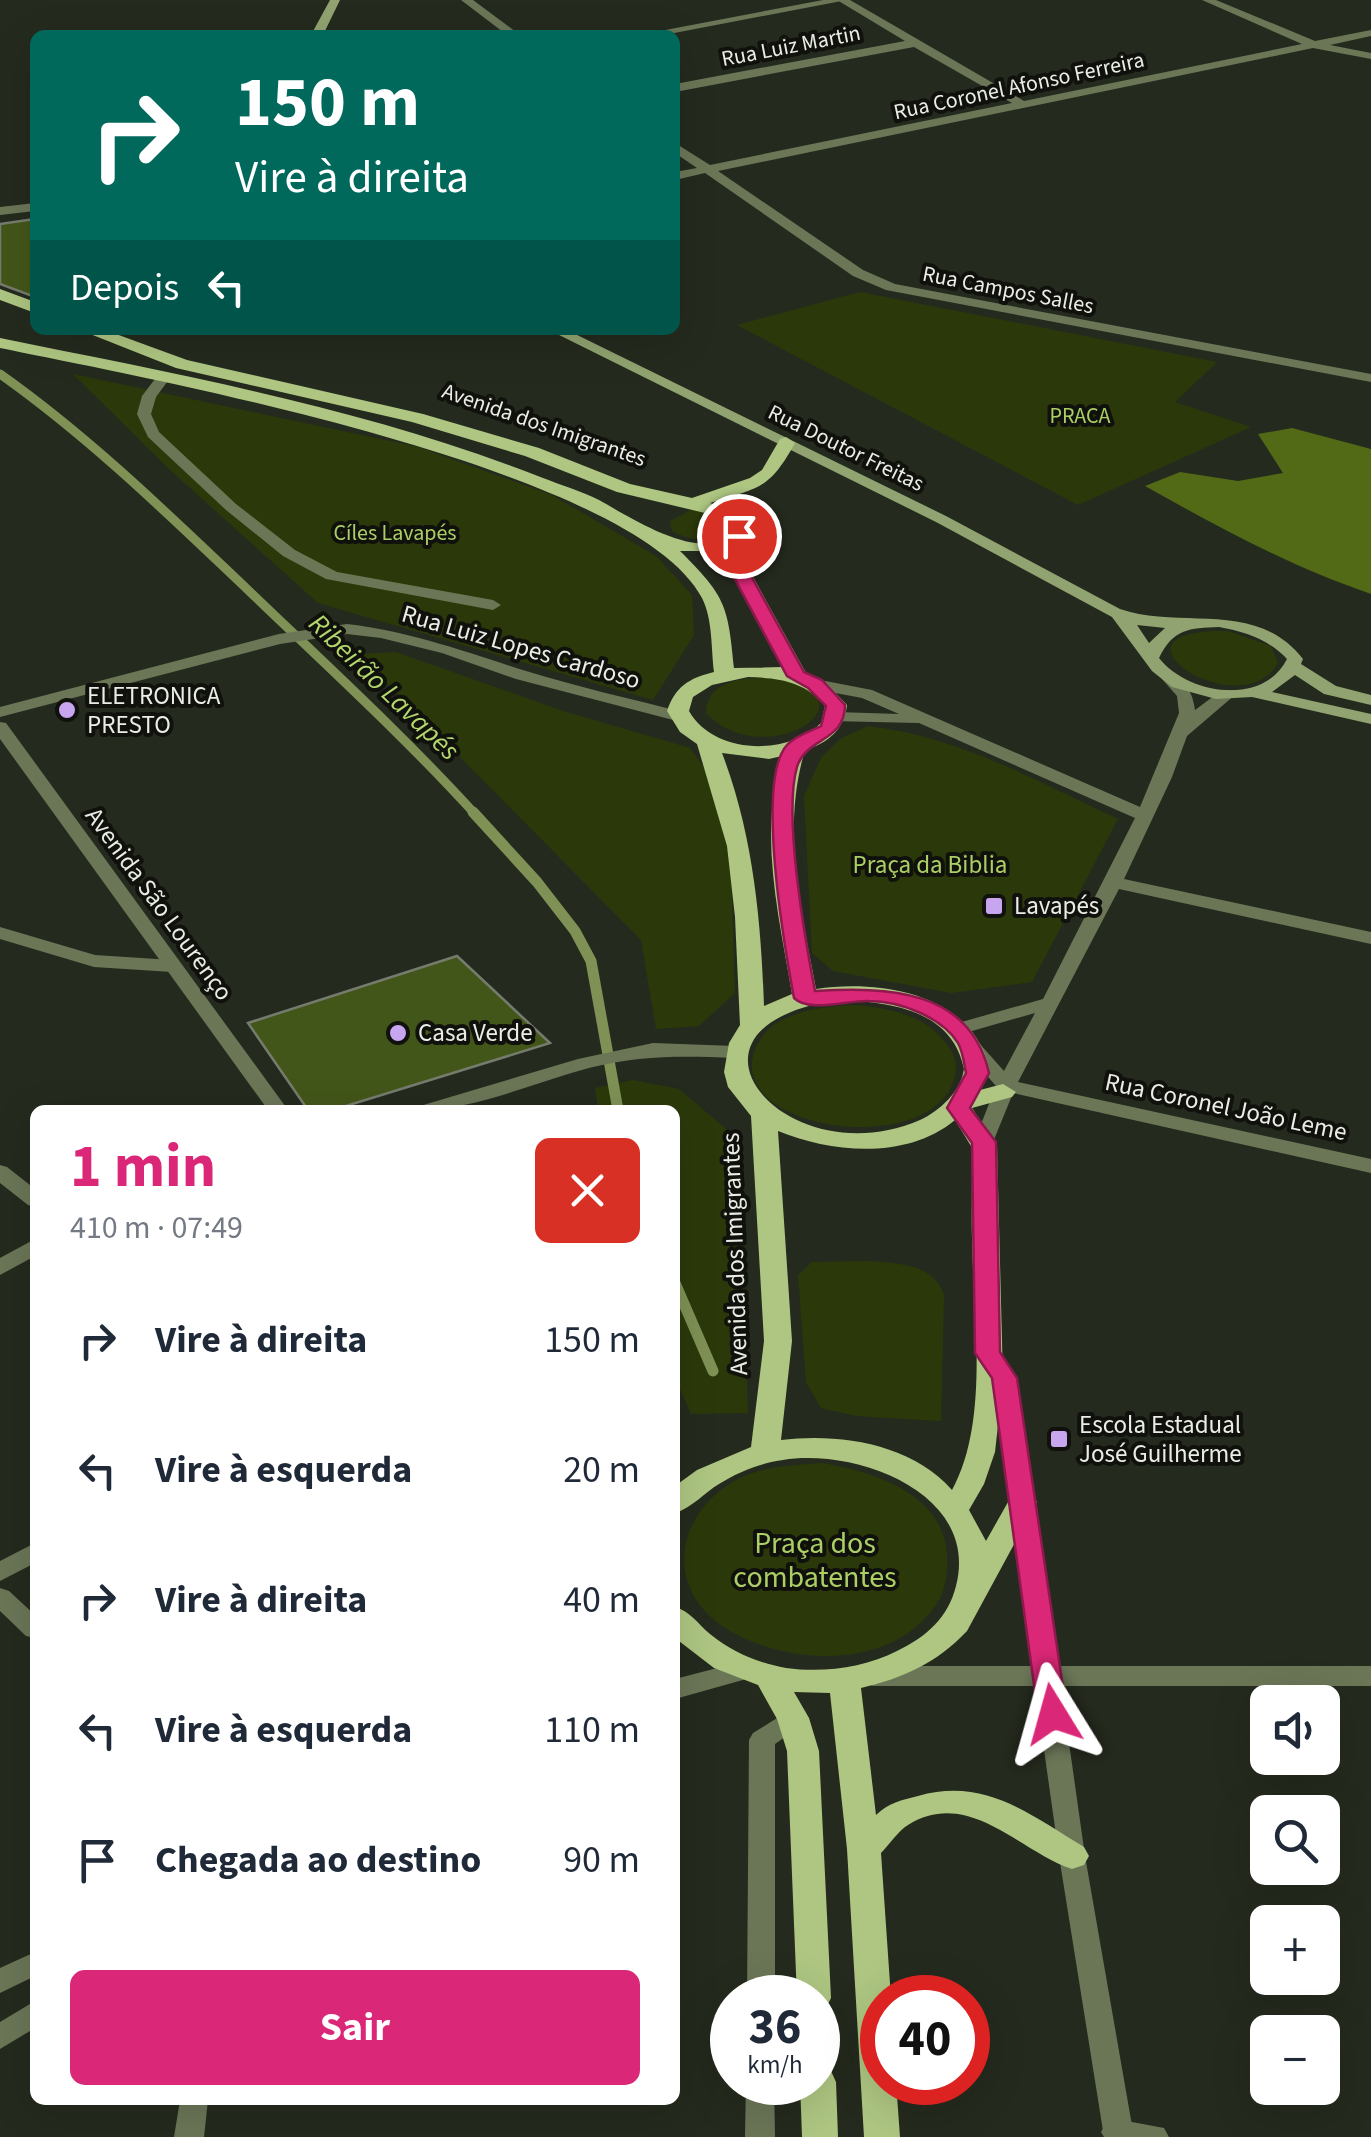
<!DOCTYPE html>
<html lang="pt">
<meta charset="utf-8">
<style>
body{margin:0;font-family:"Source Sans 3",sans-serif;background:#f2f2f3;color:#1f2937;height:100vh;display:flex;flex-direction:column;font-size:38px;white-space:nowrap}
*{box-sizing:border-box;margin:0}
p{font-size:32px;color:#747a83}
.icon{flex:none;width:55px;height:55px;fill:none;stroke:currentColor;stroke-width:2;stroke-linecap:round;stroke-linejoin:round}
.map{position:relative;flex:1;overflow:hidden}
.side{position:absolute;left:30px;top:1105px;width:650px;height:1000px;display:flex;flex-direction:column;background:#fff;border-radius:15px;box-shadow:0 10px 40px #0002}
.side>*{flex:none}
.hud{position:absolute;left:30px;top:30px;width:650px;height:305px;border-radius:15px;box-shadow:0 10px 40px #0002;background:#00695c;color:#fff;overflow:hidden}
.buttons{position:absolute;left:1250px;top:1685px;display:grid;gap:20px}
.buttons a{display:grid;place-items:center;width:90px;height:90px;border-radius:15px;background:#fff;box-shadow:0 10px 40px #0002;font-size:50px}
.speed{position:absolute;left:710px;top:1975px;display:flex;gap:20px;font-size:50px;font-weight:700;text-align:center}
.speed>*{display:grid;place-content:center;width:130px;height:130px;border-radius:50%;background:#fff;box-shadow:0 10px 40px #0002;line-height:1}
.speed small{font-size:25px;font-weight:400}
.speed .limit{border:15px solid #d22;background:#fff;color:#111}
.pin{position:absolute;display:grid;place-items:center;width:85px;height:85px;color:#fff;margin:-42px;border:5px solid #fff;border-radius:50%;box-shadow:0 2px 10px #0007}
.me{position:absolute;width:110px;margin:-55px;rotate:352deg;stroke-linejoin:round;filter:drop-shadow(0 0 8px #0008)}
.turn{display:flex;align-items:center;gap:35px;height:210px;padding:0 40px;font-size:45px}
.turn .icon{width:130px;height:130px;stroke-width:2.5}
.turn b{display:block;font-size:70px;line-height:85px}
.then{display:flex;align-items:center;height:95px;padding:0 40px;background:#0003;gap:20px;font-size:38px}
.round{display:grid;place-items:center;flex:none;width:105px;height:105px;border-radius:15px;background:#f2f2f3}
.head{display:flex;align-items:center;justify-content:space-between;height:170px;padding:0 40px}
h1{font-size:60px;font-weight:700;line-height:75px;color:#db2777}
.action{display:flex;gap:20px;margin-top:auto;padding:20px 40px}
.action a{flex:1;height:115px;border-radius:15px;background:#db2777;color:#fff;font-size:40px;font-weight:700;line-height:115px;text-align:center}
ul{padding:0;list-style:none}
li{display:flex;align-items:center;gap:30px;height:130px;padding:0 40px}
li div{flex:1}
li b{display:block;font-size:38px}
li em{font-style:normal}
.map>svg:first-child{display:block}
</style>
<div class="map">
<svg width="1371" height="2137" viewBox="0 0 1371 2137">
<rect width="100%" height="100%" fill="#252a1e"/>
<path fill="#2b390a" d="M860,292l357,70 -42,40 76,25 -173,78 -341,-180z
M73,374l345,73 134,48 104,61 36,39 2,40 -41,65 -335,-97 -148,-133z
M691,510l39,5 5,10c-16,18 -42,18 -63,6l-2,-10z
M1228,631l43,15 7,17c-38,66 -188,-35 -50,-32z
M396,652l167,59 127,37 39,55 6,190 -36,33 -43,3 -15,-89 -283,-286z
M770,677c118,19 -5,99 -64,36 0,-33 39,-35 64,-36z
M868,726c89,10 169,55 250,93l-86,163 -81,11 -118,-22 -21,-18 -8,-157 17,-38 19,-19z
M857,1005c35,4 73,11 93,44 8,11 7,24 2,36 -32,74 -231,43 -196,-38 16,-36 67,-41 101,-42z
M633,1080l46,9 59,50 10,274 -57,1 -16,-36v-268h-77l-3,-22z
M871,1261c29,3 60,2 73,33l-3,127 -85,-5 -35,-8 -15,-26 -8,-107 14,-13z
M822,1463c51,9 120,29 125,91 1,17 -1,37 -11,51 -47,68 -155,61 -215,20 -60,-43 -42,-116 19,-147 26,-12 54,-13 82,-15z"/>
<path fill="#526a16" d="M1292,428l79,21v145c-80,-27 -153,-67 -226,-108l35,-14 58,9 45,-8 -25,-39z"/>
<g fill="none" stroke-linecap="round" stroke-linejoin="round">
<path stroke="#7f9155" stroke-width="9" d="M0,374c89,63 168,140 247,215 77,74 156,146 228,225"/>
<path stroke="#7f9155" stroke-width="11" d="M473,812l64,70 38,49 16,30 27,149
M675,1283l38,88"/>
</g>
<path fill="#435619" stroke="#757b6d" stroke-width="2.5" d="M35,219v78l-35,-13v-60z
M457,956l93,87 -217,67h-25l-60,-87z"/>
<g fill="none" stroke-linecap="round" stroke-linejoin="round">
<path fill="#6b7657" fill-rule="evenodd" d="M461,0h12l47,35h-13z
M837,0h13l174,101 278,-57 -100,-44h14l99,41 56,-11v6l-41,9 41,8v6l-58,-11 -595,123 145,99 32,14 476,90v8l-485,-92 -33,-14 -148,-103 -30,7v-8l22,-4 -22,-15v-10l35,22 302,-62 -98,-56 -239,45v-8l230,-43z
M158,375l12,3 -14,19 -5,17 8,18 77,72 59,46 42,22 156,28 8,5 -8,5 -167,-31 -43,-23 -57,-46 -78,-73 -11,-23 5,-18z
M347,624c62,7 119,28 179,47 52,16 105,28 157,41l3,4 -9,5 -161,-42 -74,-26 -61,-15 -34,-4 -67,10 -280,73v-10l279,-73z
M0,927l95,28 77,5 10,6 -10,6 -78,-5 -94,-28z
M653,1043l82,3 10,6 -10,6c-54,-2 -93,-3 -146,10 -57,15 -113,42 -172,42l3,-4 158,-47z
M35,1239v17l-35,19v-17z
M35,1543v20l-35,18v-20z
M0,1588l9,3 26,24v23l-9,-2 -26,-25z
M793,1708l9,3 4,7 -4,7 -27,19v254h-28l2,-258 4,-7z
M35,2001v27l-35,21v-27z
M746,2082h28l1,55h-30z
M180,2100h28l-4,37h-30z
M1116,2119l48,9 5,9h-65l-3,-5 5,-9z"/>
<path fill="#6b7657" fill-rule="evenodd" d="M823,0h24l-183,35h-25z
M35,203v8l-35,4v-8z
M1170,674c16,5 23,20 25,36l27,-20h12l2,4 -49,42 -15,41 -48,102 247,53v12l-252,-55 -101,193 353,77v14l-358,-80 -22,54h-14l-3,-5 22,-56 -34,-39 3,-4h14l25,28 31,-58 -77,22 -10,-6 3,-4 92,-26 92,-181 -216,-95 -89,-2v-8l6,-1 63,2 -37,-16 -53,-10 -2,-4 8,-5 57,11 268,117 39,-94 -2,-17 -15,-17z
M0,722l6,1 282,387h-20l-268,-371z
M0,1165l7,2 28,22v18l-7,-2 -28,-22z
M989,1347l8,3 19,28 42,288h313v20h-310l24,170 49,281h-30l-45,-281 -24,-170h-162l-9,-3 -4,-7 4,-7 9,-3h160l-39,-287 -16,-24 3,-5z
M748,1660l9,2 4,7 -4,7 -82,23v-20z
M35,1952v24l-35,17v-25z"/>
<path fill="#91a370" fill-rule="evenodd" d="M330,0h10l-17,35h-12z
M549,330h18l379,186 174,93c62,21 137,-10 183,50l-2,5 35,22 35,9v10l-47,-11 -29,-19 -23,17 99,22v10l-119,-27 -36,2 -44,-12 -20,-16 -40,-54 -176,-95zM1137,625l28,3 -16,15zM1219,627c27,5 49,12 68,32 -24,48 -100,35 -128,-1 14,-29 30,-30 60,-31z"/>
<path fill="#aec682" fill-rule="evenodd" d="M0,289l35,13v11l-35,-13z
M80,330h25l82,30 236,54 116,34 91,36 62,14 58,-20 12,-8 18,-31 6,-2 9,6c-26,47 -35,44 -85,60l37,12 6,10 -7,14 -10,7 70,127 20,10 21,22c-3,25 -19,38 -42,45 -24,80 -4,159 11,239 64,-10 158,5 173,80l-9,21 23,-6 13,8 -4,5 -40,11 25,38 6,234 -8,72 -11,32 -15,26 17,31 26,-46 10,-4 10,4 5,7 -70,129c-30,32 -64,47 -106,57l15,127c12,-12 26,-15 42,-19 67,-19 111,18 166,51l5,9 -5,9 -12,4c-52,-17 -103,-82 -164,-44 -10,6 -19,20 -27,28l10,145h-9v84h14l4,55h-36l-17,-288 -17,-156 -36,-1 15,26 10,33 12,247 -5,10 -8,3v-13h-21l-10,-247 -10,-32 -19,-34 -44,-17 -39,-30v-31c15,4 23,17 35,27 22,18 48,29 76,34 37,5 78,0 111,-17 29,-14 51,-33 59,-65 24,-93 -100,-138 -173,-126 -22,3 -45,12 -64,24 -15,9 -26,23 -44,29v-27l22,-16 54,-23 13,-106 -13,-225 -23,-29 -4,-15 5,-29 11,-18 -5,-108 -8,-71 -30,-102 -17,-12 -13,-21c8,-24 22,-33 47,-39 -3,-23 -1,-52 -12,-74 -69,-131 -556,-220 -702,-250v-10c182,37 369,71 543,140 18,7 38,13 56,22 26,14 114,73 134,25l-3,-6 -113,-27 -92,-36 -113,-34 -236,-54zM680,551h39l63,116 -48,1c-6,-64 -9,-72 -54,-117zM748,677c30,1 57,4 77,29l-4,17c-34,34 -108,31 -132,-12l4,-14 19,-12zM722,753l47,6 13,-3c-24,78 -3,160 10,238l-28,12c-3,-87 -11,-172 -42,-253zM838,1000c51,2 114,9 126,69 -3,22 -24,42 -44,51 -134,58 -265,-93 -82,-120zM955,1120l16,26c2,31 0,62 1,92 1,76 18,183 -20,252 -41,-47 -114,-57 -171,-50l11,-99 -14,-210c54,22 129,29 177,-11z
M818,2067l13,4 5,11 2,55h-36l-2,-55h18z"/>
</g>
<path fill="#db2777" stroke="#8e194d" stroke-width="2.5" d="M739,530l9,6 -14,9 70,127 18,8 23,25c0,37 -39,32 -48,62 -14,48 8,172 18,224 71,-4 155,-3 174,82l-19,35 26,34 4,210 17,26 50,336 -4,7 -10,4 -10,-4 -5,-7 -46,-336 -17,-25 -3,-210 -25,-35 19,-35c-2,-10 -3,-21 -8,-30 -16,-26 -59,-42 -89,-42 -21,-1 -60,12 -75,-3 -9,-48 -39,-218 -7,-253 8,-9 24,-14 34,-19l5,-20 -18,-18 -21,-12 -71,-132z"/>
<g fill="#c7a6ef" stroke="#10110c" stroke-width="4">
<circle cx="67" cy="710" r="10"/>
<rect x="984" y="896" width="20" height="20" rx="5"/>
<circle cx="398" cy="1033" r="10"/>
<rect x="1049" y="1429" width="20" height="20" rx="5"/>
</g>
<g text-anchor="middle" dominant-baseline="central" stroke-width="8" stroke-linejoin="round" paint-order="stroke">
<g font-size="22" fill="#e9ede5" stroke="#10110c">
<text transform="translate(791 46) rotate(-11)">Rua Luiz Martin</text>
<text transform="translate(1019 86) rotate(-12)">Rua Coronel Afonso Ferreira</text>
<text transform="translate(1008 290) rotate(11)">Rua Campos Salles</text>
<text transform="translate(544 425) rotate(19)">Avenida dos Imigrantes</text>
<text transform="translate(846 448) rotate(26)">Rua Doutor Freitas</text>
</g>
<g font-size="22" fill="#accf65" stroke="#10110c">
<text x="1080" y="416">PRACA</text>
<text x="395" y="533">Cíles Lavapés</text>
</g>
<g font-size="25" fill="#e9ede5" stroke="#10110c">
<text transform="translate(521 647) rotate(16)">Rua Luiz Lopes Cardoso</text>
<text transform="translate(159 904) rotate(54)">Avenida São Lourenço</text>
<text transform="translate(1226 1107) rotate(12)">Rua Coronel João Leme</text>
<text transform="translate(735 1254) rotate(-92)">Avenida dos Imigrantes</text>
</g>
<g font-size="25" fill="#e9ede5" stroke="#10110c" text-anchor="start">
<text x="87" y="696">ELETRONICA<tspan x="87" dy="29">PRESTO</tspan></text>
<text x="1014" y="906">Lavapés</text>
<text x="418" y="1033">Casa Verde</text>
<text x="1079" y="1425">Escola Estadual<tspan x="1079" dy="29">José Guilherme</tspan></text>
</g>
<g font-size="25" fill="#accf65" stroke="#10110c">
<text x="930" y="865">Praça da Biblia</text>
</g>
<g font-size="28" font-style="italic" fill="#b4d76c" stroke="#10110c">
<text transform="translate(384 687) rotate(44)">Ribeirão Lavapés</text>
</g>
<g font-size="30" fill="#accf65" stroke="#10110c">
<text x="815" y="1543">Praça dos<tspan x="815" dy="34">combatentes</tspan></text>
</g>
</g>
</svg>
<div class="buttons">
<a><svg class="icon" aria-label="sound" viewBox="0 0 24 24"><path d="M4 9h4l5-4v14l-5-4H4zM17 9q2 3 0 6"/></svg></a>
<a><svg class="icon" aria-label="search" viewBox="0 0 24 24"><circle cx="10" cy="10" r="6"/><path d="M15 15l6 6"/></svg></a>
<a>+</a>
<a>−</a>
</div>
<div class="speed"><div>36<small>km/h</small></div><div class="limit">40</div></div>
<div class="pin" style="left:739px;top:536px;background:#d93025"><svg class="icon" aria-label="arrive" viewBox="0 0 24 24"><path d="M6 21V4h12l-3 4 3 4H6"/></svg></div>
<svg class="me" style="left:1053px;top:1714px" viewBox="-20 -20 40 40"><path d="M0-17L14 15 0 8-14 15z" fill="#db2777" stroke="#fff" stroke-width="4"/></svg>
<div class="hud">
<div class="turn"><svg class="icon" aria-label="right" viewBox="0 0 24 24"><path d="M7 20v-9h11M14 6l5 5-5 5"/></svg><div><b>150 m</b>Vire à direita</div></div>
<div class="then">Depois<svg class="icon" aria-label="left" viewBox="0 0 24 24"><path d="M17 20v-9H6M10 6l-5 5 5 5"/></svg></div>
</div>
<section class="side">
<div class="head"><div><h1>1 min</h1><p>410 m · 07:49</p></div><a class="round" style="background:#d93025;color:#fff"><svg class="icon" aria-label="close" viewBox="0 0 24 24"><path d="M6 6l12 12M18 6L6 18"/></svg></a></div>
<ul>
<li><svg class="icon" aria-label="right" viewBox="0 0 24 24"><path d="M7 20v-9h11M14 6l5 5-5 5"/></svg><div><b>Vire à direita</b></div><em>150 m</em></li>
<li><svg class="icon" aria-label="left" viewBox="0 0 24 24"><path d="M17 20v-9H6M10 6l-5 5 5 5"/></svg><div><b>Vire à esquerda</b></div><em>20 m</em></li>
<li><svg class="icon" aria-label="right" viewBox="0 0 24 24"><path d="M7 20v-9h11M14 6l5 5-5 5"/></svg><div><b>Vire à direita</b></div><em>40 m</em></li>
<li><svg class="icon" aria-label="left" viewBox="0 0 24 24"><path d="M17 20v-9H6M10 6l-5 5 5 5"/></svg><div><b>Vire à esquerda</b></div><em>110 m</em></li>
<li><svg class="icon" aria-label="arrive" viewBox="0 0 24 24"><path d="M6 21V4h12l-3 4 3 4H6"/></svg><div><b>Chegada ao destino</b></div><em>90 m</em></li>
</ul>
<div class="action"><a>Sair</a></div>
</section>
</div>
